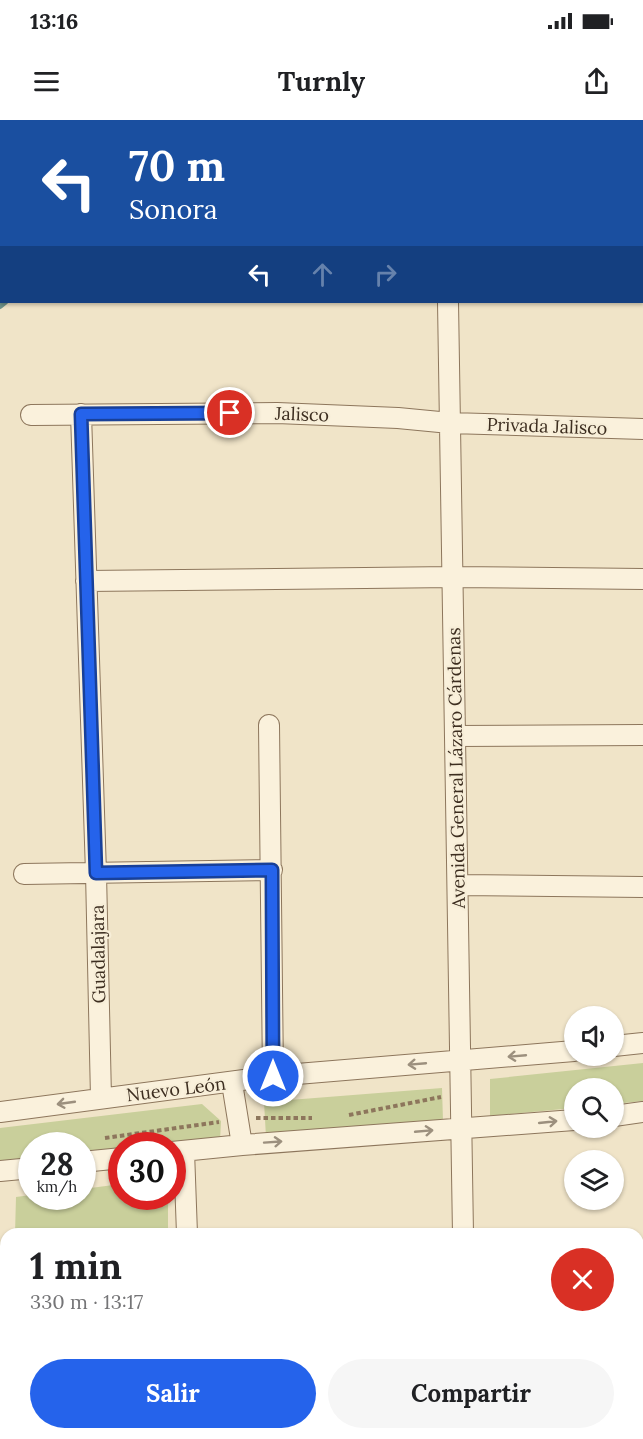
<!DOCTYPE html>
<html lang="es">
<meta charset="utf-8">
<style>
body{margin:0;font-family:Lora,serif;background:#f6f6f6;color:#202124;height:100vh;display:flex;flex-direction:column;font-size:22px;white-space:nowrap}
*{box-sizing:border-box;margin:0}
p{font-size:20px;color:#757577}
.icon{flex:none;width:33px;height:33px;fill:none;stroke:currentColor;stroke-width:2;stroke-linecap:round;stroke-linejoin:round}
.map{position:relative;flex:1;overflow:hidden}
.details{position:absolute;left:0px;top:1108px;width:644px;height:212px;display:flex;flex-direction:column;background:#fff;border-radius:18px 18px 0 0;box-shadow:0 2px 4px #0004}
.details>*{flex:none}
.top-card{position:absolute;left:0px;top:0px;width:644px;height:183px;box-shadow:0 2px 4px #0004;background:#1a4fa0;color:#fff;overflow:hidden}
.tools{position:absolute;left:564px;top:886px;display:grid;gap:12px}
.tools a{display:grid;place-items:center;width:60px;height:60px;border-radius:50%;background:#fff;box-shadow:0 2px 4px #0004;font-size:30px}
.speed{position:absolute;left:18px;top:1012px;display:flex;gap:12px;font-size:30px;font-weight:700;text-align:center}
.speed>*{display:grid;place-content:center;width:78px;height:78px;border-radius:50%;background:#fff;box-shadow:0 2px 4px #0004;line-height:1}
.speed small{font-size:15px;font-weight:400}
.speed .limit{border:9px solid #d22;background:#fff;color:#111}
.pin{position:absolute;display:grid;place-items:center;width:51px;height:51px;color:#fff;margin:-26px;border:3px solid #fff;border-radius:50%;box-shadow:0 2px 6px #0007}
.me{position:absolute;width:66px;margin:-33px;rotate:0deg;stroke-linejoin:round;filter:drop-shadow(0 0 4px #0008)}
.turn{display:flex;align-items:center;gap:21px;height:126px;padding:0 30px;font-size:27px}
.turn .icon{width:78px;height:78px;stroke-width:2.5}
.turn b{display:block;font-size:42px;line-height:51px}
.lanes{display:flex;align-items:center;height:57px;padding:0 30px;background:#0003;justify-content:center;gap:30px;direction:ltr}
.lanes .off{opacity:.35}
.round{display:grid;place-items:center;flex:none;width:63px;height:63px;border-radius:32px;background:#f6f6f6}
.summary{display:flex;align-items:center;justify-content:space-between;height:102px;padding:0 30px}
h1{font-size:36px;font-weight:700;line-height:45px}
.primary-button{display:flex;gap:12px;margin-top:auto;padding:12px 30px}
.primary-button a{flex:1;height:69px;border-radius:36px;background:#2563eb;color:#fff;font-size:24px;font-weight:700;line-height:69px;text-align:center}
.primary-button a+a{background:#f6f6f6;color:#202124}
.status{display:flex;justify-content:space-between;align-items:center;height:42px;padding:0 30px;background:#fff;direction:ltr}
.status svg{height:16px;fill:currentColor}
header{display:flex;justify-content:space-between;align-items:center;height:78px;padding:0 30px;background:#fff;font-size:27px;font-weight:700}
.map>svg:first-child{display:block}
</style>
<div class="status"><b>13:16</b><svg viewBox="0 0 49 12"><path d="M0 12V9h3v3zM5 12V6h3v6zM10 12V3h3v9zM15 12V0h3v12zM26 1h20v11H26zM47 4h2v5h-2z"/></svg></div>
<header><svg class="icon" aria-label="menu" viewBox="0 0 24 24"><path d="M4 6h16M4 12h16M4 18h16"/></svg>Turnly<svg class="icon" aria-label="share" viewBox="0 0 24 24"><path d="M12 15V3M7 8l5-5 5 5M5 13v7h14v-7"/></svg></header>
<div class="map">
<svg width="643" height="1319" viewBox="0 0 643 1319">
<rect width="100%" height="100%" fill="#f0e4c8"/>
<path fill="#c9cf9b" d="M643,943v38l-29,3v-15h-40v19l-84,8v-37z
M442,968l1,33 -177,16 -2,-35z
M202,984l19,17 -1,20 -48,5h-50l-1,7 -38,4 -1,-11h-50l-1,17 -31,4v-39z
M121,1064l1,13h46v37h-153l1,-37 15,-2 51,2 1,-8z"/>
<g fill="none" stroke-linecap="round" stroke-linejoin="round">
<path stroke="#6f938a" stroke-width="6" d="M0,186l5,-4"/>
</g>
<path fill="#cf9f7d" stroke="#8d5f41" stroke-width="1.5" d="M0,1138l6,1v61h-6z
M557,1314h72v5h-72z"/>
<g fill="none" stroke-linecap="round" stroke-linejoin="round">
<defs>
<path id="minor" d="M447,0v2
M237,2l53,-2
M642,157h1
M448,182l15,932
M81,294l15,459 5,225
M31,295l246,-2 121,5 52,5 193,6
M86,461l367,-4 190,2
M269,605l4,351
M455,616l188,-1
M24,754l248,-4
M458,765l185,2
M614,926l29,-3
M232,963l10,62
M0,992l273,-36 301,-25
M614,996l29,-4
M184,1031l3,83
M172,1032l70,-7 332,-25
M82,1042l40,-4
M0,1051l32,-3
M638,1159h5
M193,1314l1,5
M463,1314v5"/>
</defs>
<use href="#minor" stroke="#8d765c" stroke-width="22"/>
<path stroke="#8d765c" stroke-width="4" stroke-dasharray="4.5 3" stroke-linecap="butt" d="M0,6h2
M0,29h2
M349,995l92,-18
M256,998h56
M105,1018l114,-16
M47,1026l29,-4"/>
<use href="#minor" stroke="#faf1dc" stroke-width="20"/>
</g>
<defs><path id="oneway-shaft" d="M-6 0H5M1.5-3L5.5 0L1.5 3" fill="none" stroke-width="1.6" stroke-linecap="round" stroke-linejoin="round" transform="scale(1.5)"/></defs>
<g stroke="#9c907e">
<use href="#oneway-shaft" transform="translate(517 936) rotate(175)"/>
<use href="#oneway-shaft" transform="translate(417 944) rotate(175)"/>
<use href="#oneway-shaft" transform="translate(66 983) rotate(172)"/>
<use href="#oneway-shaft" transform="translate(548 1002) rotate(-6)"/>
<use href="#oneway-shaft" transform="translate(424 1011) rotate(-5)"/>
<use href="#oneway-shaft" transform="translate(273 1022) rotate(-4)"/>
</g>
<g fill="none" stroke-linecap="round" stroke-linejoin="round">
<defs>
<path id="route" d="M230,293l-149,1 15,459 176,-3 1,206"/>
</defs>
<use href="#route" stroke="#184099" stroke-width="15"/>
<use href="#route" stroke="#2563eb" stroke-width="10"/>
</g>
<g text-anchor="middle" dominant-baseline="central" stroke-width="4.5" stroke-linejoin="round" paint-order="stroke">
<g font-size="18" fill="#3d2e20" stroke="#f7eed8">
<text transform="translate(302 294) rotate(2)">Jalisco</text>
<text transform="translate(547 306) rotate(2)">Privada Jalisco</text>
<text transform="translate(456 648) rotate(-91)">Avenida General Lázaro Cárdenas</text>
<text transform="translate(98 834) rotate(-91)">Guadalajara</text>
<text transform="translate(176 969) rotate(-7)">Nuevo León</text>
</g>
</g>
</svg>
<div class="tools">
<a><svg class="icon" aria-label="sound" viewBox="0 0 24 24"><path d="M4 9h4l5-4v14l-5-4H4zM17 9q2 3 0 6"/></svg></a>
<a><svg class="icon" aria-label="search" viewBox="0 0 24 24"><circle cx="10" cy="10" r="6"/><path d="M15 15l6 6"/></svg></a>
<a><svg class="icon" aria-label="layers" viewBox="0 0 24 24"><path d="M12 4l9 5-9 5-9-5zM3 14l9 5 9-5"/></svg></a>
</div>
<div class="speed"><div>28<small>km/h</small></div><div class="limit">30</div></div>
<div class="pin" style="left:230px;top:293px;background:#d93025"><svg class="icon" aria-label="arrive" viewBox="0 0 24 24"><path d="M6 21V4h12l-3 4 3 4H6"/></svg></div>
<svg class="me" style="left:273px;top:956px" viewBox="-20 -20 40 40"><circle r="17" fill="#2563eb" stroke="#fff" stroke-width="3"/><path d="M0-11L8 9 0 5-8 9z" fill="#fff"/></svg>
<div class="top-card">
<div class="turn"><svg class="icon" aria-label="left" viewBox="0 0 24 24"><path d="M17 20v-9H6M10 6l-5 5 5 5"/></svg><div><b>70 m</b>Sonora</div></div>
<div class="lanes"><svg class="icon" aria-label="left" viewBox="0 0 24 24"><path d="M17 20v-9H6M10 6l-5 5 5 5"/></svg><svg class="icon off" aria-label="ahead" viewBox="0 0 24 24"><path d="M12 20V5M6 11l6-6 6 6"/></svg><svg class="icon off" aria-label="right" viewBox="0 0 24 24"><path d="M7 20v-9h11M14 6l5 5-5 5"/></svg></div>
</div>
<section class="details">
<div class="summary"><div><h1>1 min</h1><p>330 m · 13:17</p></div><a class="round" style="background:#d93025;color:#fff"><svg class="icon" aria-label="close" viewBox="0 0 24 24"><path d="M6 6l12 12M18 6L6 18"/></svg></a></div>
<div class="primary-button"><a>Salir</a><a>Compartir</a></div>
</section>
</div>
